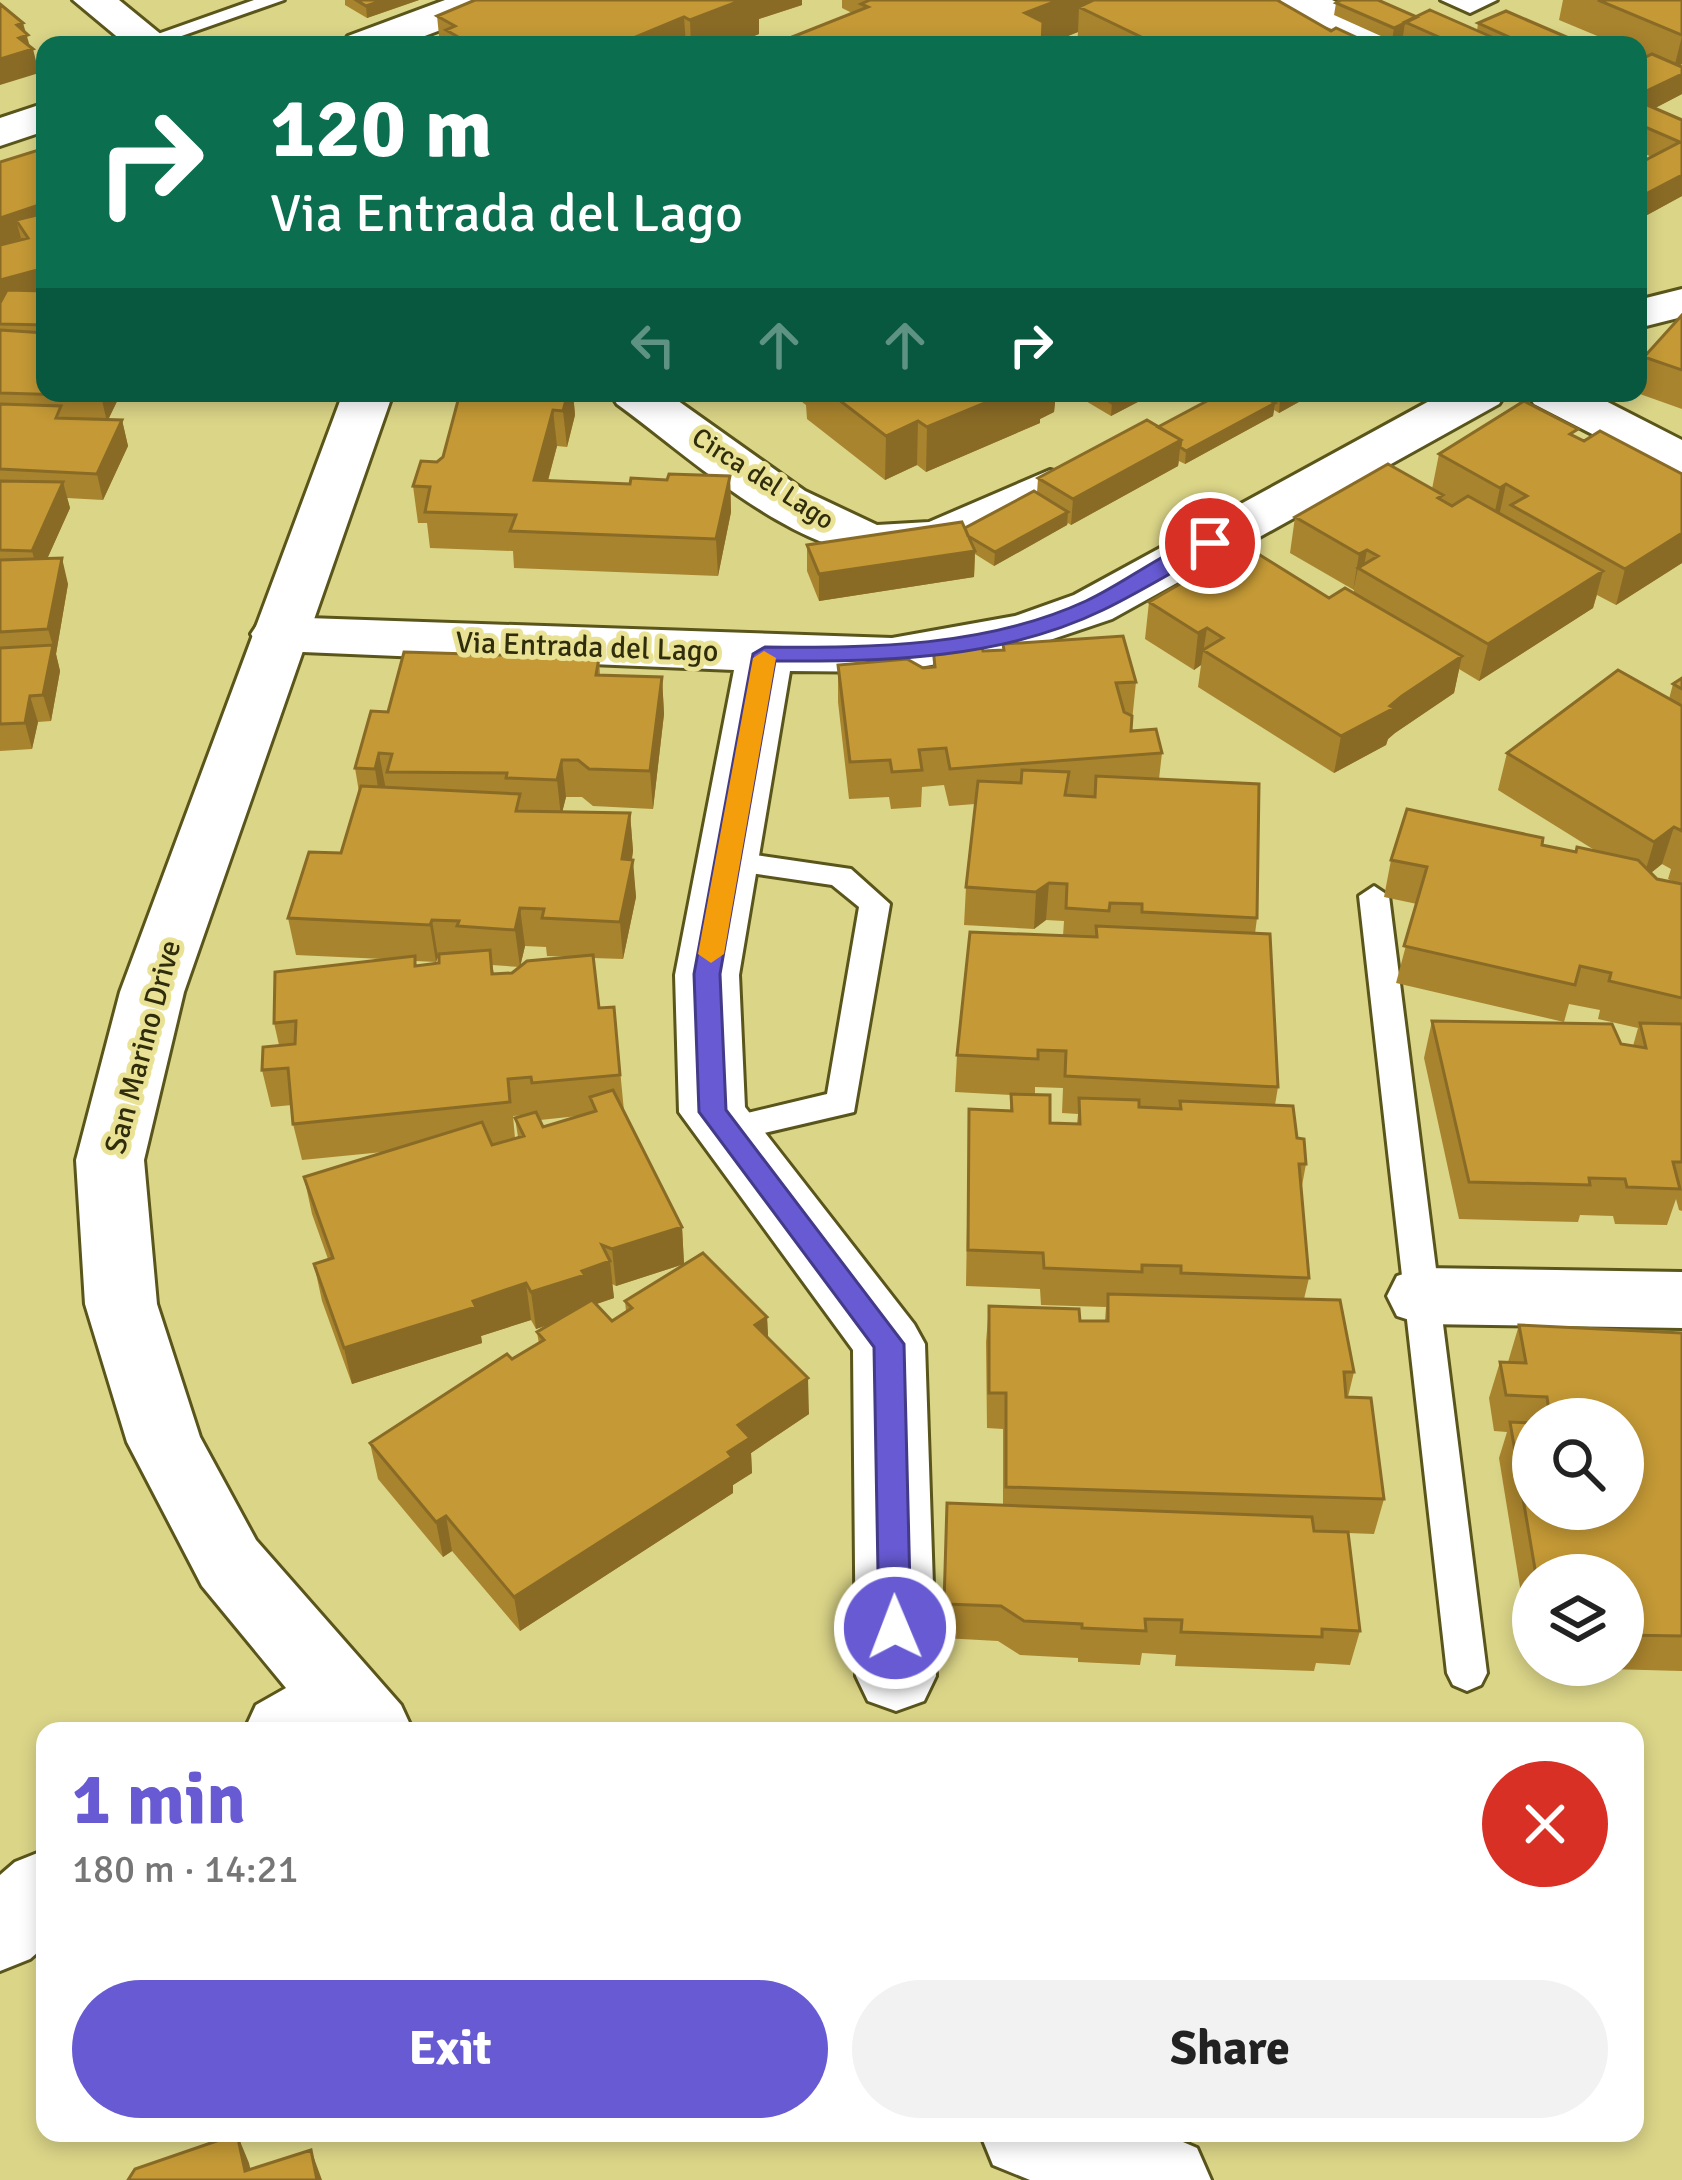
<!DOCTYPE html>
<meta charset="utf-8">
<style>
body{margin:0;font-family:Signika,sans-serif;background:#f2f2f2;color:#222;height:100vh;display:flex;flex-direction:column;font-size:45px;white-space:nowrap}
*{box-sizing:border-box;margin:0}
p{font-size:39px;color:#767676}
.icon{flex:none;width:66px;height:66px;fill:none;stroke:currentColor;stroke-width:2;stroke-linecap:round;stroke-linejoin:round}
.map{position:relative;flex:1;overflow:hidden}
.sheet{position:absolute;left:36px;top:1722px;width:1608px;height:420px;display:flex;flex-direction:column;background:#fff;border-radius:24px;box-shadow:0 6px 18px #0003}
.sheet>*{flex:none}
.hud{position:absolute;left:36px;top:36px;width:1611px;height:366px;border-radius:24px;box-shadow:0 6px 18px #0003;background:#0b6e4f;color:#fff;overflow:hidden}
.fabs{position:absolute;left:1512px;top:1398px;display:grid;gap:24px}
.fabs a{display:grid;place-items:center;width:132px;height:132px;border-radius:50%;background:#fff;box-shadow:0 6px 18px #0003;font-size:60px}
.pin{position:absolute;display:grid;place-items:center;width:102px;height:102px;color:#fff;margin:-51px;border:6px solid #fff;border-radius:50%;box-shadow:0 3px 12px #0007}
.me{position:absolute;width:132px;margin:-66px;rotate:359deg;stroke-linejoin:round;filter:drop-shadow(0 0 9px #0008)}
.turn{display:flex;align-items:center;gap:42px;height:252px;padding:0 36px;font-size:54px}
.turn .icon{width:156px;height:156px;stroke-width:2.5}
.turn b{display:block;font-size:84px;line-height:102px}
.lanes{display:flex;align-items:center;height:114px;padding:0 36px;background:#0003;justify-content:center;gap:60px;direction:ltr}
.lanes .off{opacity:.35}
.round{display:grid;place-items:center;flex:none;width:126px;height:126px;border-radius:63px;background:#f2f2f2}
.head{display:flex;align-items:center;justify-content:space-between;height:204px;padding:0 36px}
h1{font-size:72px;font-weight:700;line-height:90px;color:#675ad3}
.action{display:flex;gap:24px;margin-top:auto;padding:24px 36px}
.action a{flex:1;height:138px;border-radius:72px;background:#675ad3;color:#fff;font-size:48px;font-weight:700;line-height:138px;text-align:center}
.action a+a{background:#f2f2f2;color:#222}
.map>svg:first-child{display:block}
</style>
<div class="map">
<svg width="1682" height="2180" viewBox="0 0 1682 2180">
<rect width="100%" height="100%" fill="#dbd588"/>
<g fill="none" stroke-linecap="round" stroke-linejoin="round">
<defs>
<path id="service" d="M254,0h30l-128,45 -18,-4z
M1441,0h56l-27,13z
M727,851l124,18 39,35 -36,208 -128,30 -12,-3 -5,-9 5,-9 113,-27 32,-187 -27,-22 -116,-17 -4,-7z
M1374,886l15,10 98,777 -6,12 -14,6 -14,-6 -6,-12 -88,-777z"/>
<path id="minor" d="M445,0h57l-6,9 -95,36h-59l6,-9z
M1280,0h52l74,36 6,9h-53l-73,-36z
M45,103v28l-45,15v-28z
M1682,289v28l-44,11v-28z
M610,393h57l138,98 72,34 52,-3 121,-52 18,5 8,11 -8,11c-53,28 -111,59 -172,60 -99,2 -203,-98 -279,-153z
M1444,393h62l-7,11 -387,215 -86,29 -134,24 -102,-1 -51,304 6,132 169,217 11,20 11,332 -12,25 -28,10 -28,-10 -12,-25 -3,-326 -174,-238 -4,-137 59,-305 -455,-19 -20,-5 -8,-12 8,-12 20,-5 613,21 123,-22 59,-21z
M1527,393h63l92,47v35l-18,-4 -130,-67z
M1422,1268l260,4v56l-260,-4 -25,-8 -10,-20 10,-20z"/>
<path id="tertiary" d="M73,0h46l55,45h-47z
M343,393h50l-209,599 -40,168 13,144 43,133 56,103 145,165 12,26h-169l12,-26 30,-17 -84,-102 -75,-144 -42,-138 -9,-144 44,-168z
M45,1850v96l-15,13 -30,12v-96l15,-13z
M980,2133h182l35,15 14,32h-181l-37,-15z"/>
</defs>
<use href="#service" stroke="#5a551a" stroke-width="6"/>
<use href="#minor" stroke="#5a551a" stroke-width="6"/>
<use href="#tertiary" stroke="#5a551a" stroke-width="6"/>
<use href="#service" fill="#fff" fill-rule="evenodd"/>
<use href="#minor" fill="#fff" fill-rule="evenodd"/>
<use href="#tertiary" fill="#fff" fill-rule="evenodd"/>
</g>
<path fill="#a9842e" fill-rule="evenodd" d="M345,0h74l-52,18 -22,-13z
M842,0h435l42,24 54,21h-296l1,-13 -32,13h-274l80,-32 -10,-5z
M1563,0h119v64l-3,2 3,1v27l-27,14 27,12v76l-44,24 14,-63 -14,-6v-90l9,-4 -9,-4v-8h-19l-60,-25z
M1336,3l81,14 60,14 1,-8 107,22h-184l2,-9 -11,5 -58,-26z
M802,5l-43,14v15l-27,11h-292l-3,-29z
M45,148v245h76l-13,27h14l6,26 -25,54 -36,-2 3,10 -23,51 21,25 -12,70 4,17 -9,50 -13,1 -6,27 -32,2v-589z
M1682,315v94l-45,-16 7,-36z
M573,393l2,22 -8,32 -10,-1 -9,35 82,3 100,-8 1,36 -13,64 -204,-8 -1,-17 -83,-3 -3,-25h-9l-5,-37z
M790,393h266l-2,19 -14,7v4l-114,49 -9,-7 -32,15 -78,-61 -1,-14z
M1079,393h76l-44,23 -32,-19z
M1222,393h93l-36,20 -5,-3 -1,6 -88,48 -6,-3 -1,5 -107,59 -3,-2 -1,2 -73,41 -19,-12 -1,23 -155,24 -12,-30v-26l158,-17 72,-35 1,-15 120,-51z
M1576,437l106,37v89l-66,42 -19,-10 -4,13 -114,73 -20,-12 -5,24 -59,40 -7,6 -2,6 -52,28 -136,-86 3,-22 -7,5 -49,-31 4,-37 65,-26 115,22 25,-5v-3l-64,-37 5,-36 137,-28 7,-35z
M933,648l50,3 153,31 -5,49 31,22 -3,26 98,139 -2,16 23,153 -3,18 22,33 9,26 -5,27 8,87 -5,21 50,73 -6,25 36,102 -10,35 -26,-1 12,98 -10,34 -34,-2 -2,8 -139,-5 1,-11 -34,-2 -2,12 -62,-3v-4l-58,-3 -22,-14 -55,-3 4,-135 56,2v-76l-16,-1 -1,-86 3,-36 91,15h25l1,-14 -65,-2 -1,-16 -74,-3 3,-177 41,1 1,-15 -56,-3 2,-37 106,-119 1,-15 -18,-1 -12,9 -70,-4 2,-38 9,-83 -26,2 -5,-21 -22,2 -1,20 -30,2 -2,-12 -40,2 -11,-97v-37l95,2zM1035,1087l28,1 -1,25 16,1 -1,10 -27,-1 -15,-28z
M599,658l1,17 62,2 2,37 -11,95 -60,-3 -11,-9h-16l-4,15 68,1 3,38 -1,9 4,37 -13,62 -30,-1 6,50 15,-1 10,104 58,116 2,37 -68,22 -4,-2 2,14 -18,6 16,17 14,-10 -1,-10 142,16 1,21 41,76 -58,39 1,20 -19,12v8l-213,138 -68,-80 -9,6 -65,-78 -8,-36 169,-99 -2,-12 16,-9 -17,6 -5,-9 -50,16 1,7 -130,41 -30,-83 -8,-37 14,-5 -16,-45 -8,-37 79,-25 -81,8 -9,-36 -1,-19 -21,2 -9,-37 17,-25 -5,-22 109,-64 -87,-4 -8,-37 53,-65 18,-61 -4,-24 33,-56zM525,946l21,1 1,9 27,1 -62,16 -18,1 -2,-9 28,2zM438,957l1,6 -23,3 -1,-5 21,1zM526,1115l-11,3 3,19 -3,1 -2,-22zM578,1116l-35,11 -3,-7z
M1682,678v533l-3,-1 -3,-11 -9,26 -52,-1 -2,-8 -33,-1 -2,7 -119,-3 -35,-161 8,-37 201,25 5,-18 -40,-9 2,-9 -31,-6 -5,18 -168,-39 21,-79 -33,-7 7,-37 151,-15 33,7 21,-1 -98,-61 9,-37 162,-54 4,-15zM1662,864l9,5 -3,10 6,3 -17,-3 -6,-6z
M1519,1325l163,8v338l-149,-4 -34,-209 8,-26 -13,-1 -5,-33 11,-36h8zM1533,1419h90l-90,90zM1533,1575h90v90h-90z"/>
<path fill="#896b26" d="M384,0h35l-52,18 -1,-12z
M740,0h62v5l-43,14v15l-27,11h-41l-1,-25z
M1059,0h51l-31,7 -1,25 -33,13h-21l1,-32z
M684,17l2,28h-67v-1z
M23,23l8,27 2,-1 6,24 -39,12v-26l17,-34z
M1405,23l-2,13 -11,5 2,-13z
M1682,36v28l-8,4z
M1682,74v20l-44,23 2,-23z
M1682,175v21l-44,24v-22z
M45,203v27l-29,-10 5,18 -21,7v-27z
M45,268v27l-45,12v-27z
M103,393h18l-14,29 -6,-26z
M568,393h5l2,22 -8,32 -4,-36z
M1009,393h47l-2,19 -14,7v4l-114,49 1,-45z
M1131,393h24l-44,23 1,-13z
M1293,393h22l-36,20 1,-13z
M1275,403l-2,13 -88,48 1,-13z
M553,410l4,36 -19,71 -4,-37z
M122,420l6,26 -25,54 -6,-26z
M918,421l-1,44 -32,15 1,-44z
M1181,440l-3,26 -107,59 2,-26z
M730,476l1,36 -13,64 -2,-37z
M63,482l7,26 -31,69 -7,-26z
M1506,484l-8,37 -6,4 8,-37z
M1068,512l-1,13 -73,41 1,-14z
M1682,533v30l-66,42 9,-36z
M1367,550l-4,21 -5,-3 -5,23 6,-37z
M975,551l-1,26 -155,24v-27z
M62,558l6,26 -12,70 4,17 -9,50 -8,-26 10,-49 -5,-17z
M1603,571l-10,37 -114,73 9,-37z
M1207,628l-6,37 -7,5 4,-37z
M1462,656l-8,37 -59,40 -7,6 -2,6 -52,28 7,-37 49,-30 12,-10z
M662,677l2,37 -11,95 -3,-38z
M30,696l8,26 -6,27 -7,-26z
M379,753l7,37 -5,16 -6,-37z
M562,760l4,37 -5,20 -4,-37z
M630,813l3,38 -8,45 -3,-37z
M1674,827l-12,37 -19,15 11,-37z
M633,860l3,37 -13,62 -3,-37z
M1049,883l-3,37 -12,9 2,-37z
M520,908l5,38 -5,21 -5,-37z
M432,920l6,37 -2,5 -6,-37z
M682,1227l2,37 -68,22 -4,-37z
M610,1261l4,37 -26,9 1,4 -53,18 -5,-37z
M526,1283l5,37 -50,16 1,7 -130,41 -8,-36z
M767,1317l2,36 -14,-28z
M808,1378l1,36 -58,39 1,20 -19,12v8l-213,138 -6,-34 214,-145 10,-27z
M446,1516l6,35 -9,6 -7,-35z
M237,2134l12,29 4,17 -8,-9z
M311,2150l11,30h-5z"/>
<path fill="#c49936" stroke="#896b26" stroke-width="3" d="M356,0h28l-18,6z
M475,0h267l-52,20 -6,-3 -65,27 2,1h-113l-4,-3 -7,3h-25l-26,-15 9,-4 -18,-10z
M870,0h189l-34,13 18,9 -1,23h-270l96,-38 -7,-3z
M1094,0h183l54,31 5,-3 37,17h-215l-79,-38z
M1341,0h37l39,17 -23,11 -58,-25z
M1598,0h84v35z
M0,4l23,19 -6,2 11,10 -9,3 14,11 -33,10z
M1430,10l80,35h-53l-52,-23z
M1506,11l79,34h-58l-49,-22z
M1652,54l30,13v7l-42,20h-2v-33z
M1638,101l44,19v55l-44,23v-34l42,-22 -42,-18z
M45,148v55l-45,15v-56z
M45,213v55l-45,12v-35l28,-7 -12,-18z
M7,290l38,1v34l-45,-1v-21z
M1682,315v55l-38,-13z
M0,330l45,3v60h58l-2,3 -101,-3z
M460,393h108l-5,18 -10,-1 -19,70 96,4 1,-6 36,2 2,-6 61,2 -14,63 -206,-8 6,-16 -91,-3 5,-25 -17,-1 8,-25 16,1 6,-5z
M830,393h179l-82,34 -9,-6 -32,15z
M1096,393h35l-19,10z
M1222,393h35l18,10 -89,48 -6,-4 1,-7 -23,-13z
M1268,393h25l-13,7z
M1524,401l54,28 -8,5 14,7 16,-10 82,43v59l-57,36 -114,-64 16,-9 -21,-12 -6,4 -61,-34z
M0,404l61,2 -5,12 66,2 -25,54 -97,-5z
M1147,420l34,20 -108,59 -35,-21z
M1388,464l55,31 -5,3 14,8 16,-10 135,75 -115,73 -130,-76 20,-12 -11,-6 -8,4 -64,-37z
M0,481l63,1 -31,69 -32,-1z
M1034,491l34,21 -73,40 -27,-16 -3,-8z
M962,522l13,29 -156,23 -12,-29z
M1255,552l74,46 16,-10 117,68 -60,40 -12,10 4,2 -53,28 -138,-86 20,-12 -16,-10 -9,5 -49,-31 55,-32 10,6z
M62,558l-14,71 -48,3v-72z
M1123,636l13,46 -20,1 8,29 8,4 -1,15 25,-2 6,24 -212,16 -4,-21 -27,2 3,20 -30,2 -2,-12 -40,2 -12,-97 69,-6 16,9 12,-1 -2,-19 48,-4 2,7 21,-1 -1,-6z
M53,645l-10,50 -13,1 -5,27 -25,1v-76z
M404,652l195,6 -3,17 66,2 -12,94 -61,-2 -11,-9h-16l-5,20 -51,-2 1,-5 -120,-1 5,-18 -13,-1 -4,16 -20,-1 16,-57 17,1z
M1618,670l64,36v125l-8,-4 -20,15 -147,-89z
M1682,678v11l-9,-5z
M1022,770l47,2 -4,23 30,2 1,-21 163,8 -2,134 -115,-6v-8l-32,-1 -1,8 -43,-3 1,-24 -18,-1 -13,9 -70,-5 12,-106 43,2z
M361,786l159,8 -4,17 114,2 -8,46 11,1 -13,62 -78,-4 2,-9 -24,-1 -5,22 -58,-4 2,-5 -27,-1 -2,5 -142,-7 21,-66 32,1z
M1407,809l136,29 -1,7 34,7 1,-5 61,13 19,19 25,5v114l-73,-17 2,-8 -31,-7 -5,19 -171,-39 23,-79 -36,-7z
M1096,926l174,8 8,153 -213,-11 1,-25 -28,-1v9l-81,-4 13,-123 127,5z
M490,950l2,24 20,-1 15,-12 66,-6 6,53 15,-1 6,68 -88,8 -1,-6 -23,2 2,23 -217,22 -5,-56 -26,2 1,-23 32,-3 1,-23 -22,2 1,-51 140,-16v10l24,-3v-9z
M1432,1021l180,3 9,20 25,4 -6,-25 42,1v138h-9l7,27 -53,-2 -2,-8 -36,-1 1,7 -121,-3z
M613,1090l69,137 -70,22 -10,-4 8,16 -28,10 3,4 -54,17 -5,-9 -53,18 3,6 -132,41 -30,-84 19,-6 -29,-81 178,-55 10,23 32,-9 -9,-18 21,-6 7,15 53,-16 -6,-14z
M1011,1094l39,1v28l30,1 -1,-26 60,2v7l42,2 -1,-8 113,5 4,32 7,1 2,25h-7l10,114 -128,-5v-7l-39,-1v7l-98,-4 -1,-15 -75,-3 1,-141 43,2z
M703,1253l64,64 -12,8 53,53 -70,47 12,13 -22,14 4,5 -218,140 -68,-81 -10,6 -66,-79 137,-89 5,5 32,-19 -7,-8 55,-32 20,21 20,-13 -7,-7z
M1108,1294l232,6 14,72h-10l2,25 25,1 13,101 -378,-12v-94h-17v-87l90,3 1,12h28z
M1519,1325l163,8v303l-59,-1v-60h-87l-26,-153 23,1v86h90v-90h-73l-3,-22 -41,-2 -6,-33 26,1z
M947,1503l365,14 2,14 34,1 12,99 -38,-2v8l-141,-5 1,-12 -37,-1 1,12 -64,-3v-4l-58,-3 -23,-15 -57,-2z
M237,2134l8,37 66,-21 6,30h-189l7,-11z"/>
<path fill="#675ad3" stroke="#433a89" stroke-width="3" d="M1210,536l11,7 -4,4c-38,21 -75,44 -114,63 -101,49 -218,52 -328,51l-55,313 6,136 178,234 7,284 -4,10 -12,5 -11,-5 -5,-10 -5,-281 -175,-235 -5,-138 59,-320 12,-7c108,1 221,0 321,-46 41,-19 80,-52 124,-65z"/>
<path fill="#f59e0b" d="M764,651l12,7 -52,296 -13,9 -13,-9 55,-296z"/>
<g text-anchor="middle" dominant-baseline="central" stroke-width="10" stroke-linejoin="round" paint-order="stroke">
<g font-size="27" fill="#302d0d" stroke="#e9e295">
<text transform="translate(763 479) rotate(33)">Circa del Lago</text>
</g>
<g font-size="30" fill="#302d0d" stroke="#e9e295">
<text transform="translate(587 647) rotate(2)">Via Entrada del Lago</text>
<text transform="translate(143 1047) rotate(-75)">San Marino Drive</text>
</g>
</g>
</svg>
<div class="fabs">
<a><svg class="icon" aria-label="search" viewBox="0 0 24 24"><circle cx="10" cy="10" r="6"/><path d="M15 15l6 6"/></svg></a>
<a><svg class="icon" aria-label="layers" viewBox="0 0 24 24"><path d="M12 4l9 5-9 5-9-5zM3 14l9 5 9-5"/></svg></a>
</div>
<div class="pin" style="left:1210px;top:543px;background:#d93025"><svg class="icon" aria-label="arrive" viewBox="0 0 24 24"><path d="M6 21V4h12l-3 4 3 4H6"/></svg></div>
<svg class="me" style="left:895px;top:1628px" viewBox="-20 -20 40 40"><circle r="17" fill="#675ad3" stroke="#fff" stroke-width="3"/><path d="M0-11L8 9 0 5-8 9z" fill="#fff"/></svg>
<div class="hud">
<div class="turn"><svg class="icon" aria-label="right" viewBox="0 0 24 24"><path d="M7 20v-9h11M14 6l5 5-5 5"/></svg><div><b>120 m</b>Via Entrada del Lago</div></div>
<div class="lanes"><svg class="icon off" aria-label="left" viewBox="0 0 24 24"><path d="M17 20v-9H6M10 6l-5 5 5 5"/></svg><svg class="icon off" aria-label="ahead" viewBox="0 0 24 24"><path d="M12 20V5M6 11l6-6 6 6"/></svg><svg class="icon off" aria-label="ahead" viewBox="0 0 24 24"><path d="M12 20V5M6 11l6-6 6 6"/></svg><svg class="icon" aria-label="right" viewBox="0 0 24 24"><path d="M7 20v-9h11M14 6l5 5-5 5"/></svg></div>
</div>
<section class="sheet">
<div class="head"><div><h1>1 min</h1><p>180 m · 14:21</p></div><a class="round" style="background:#d93025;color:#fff"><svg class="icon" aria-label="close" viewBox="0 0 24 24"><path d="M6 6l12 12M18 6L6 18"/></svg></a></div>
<div class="action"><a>Exit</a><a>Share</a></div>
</section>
</div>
